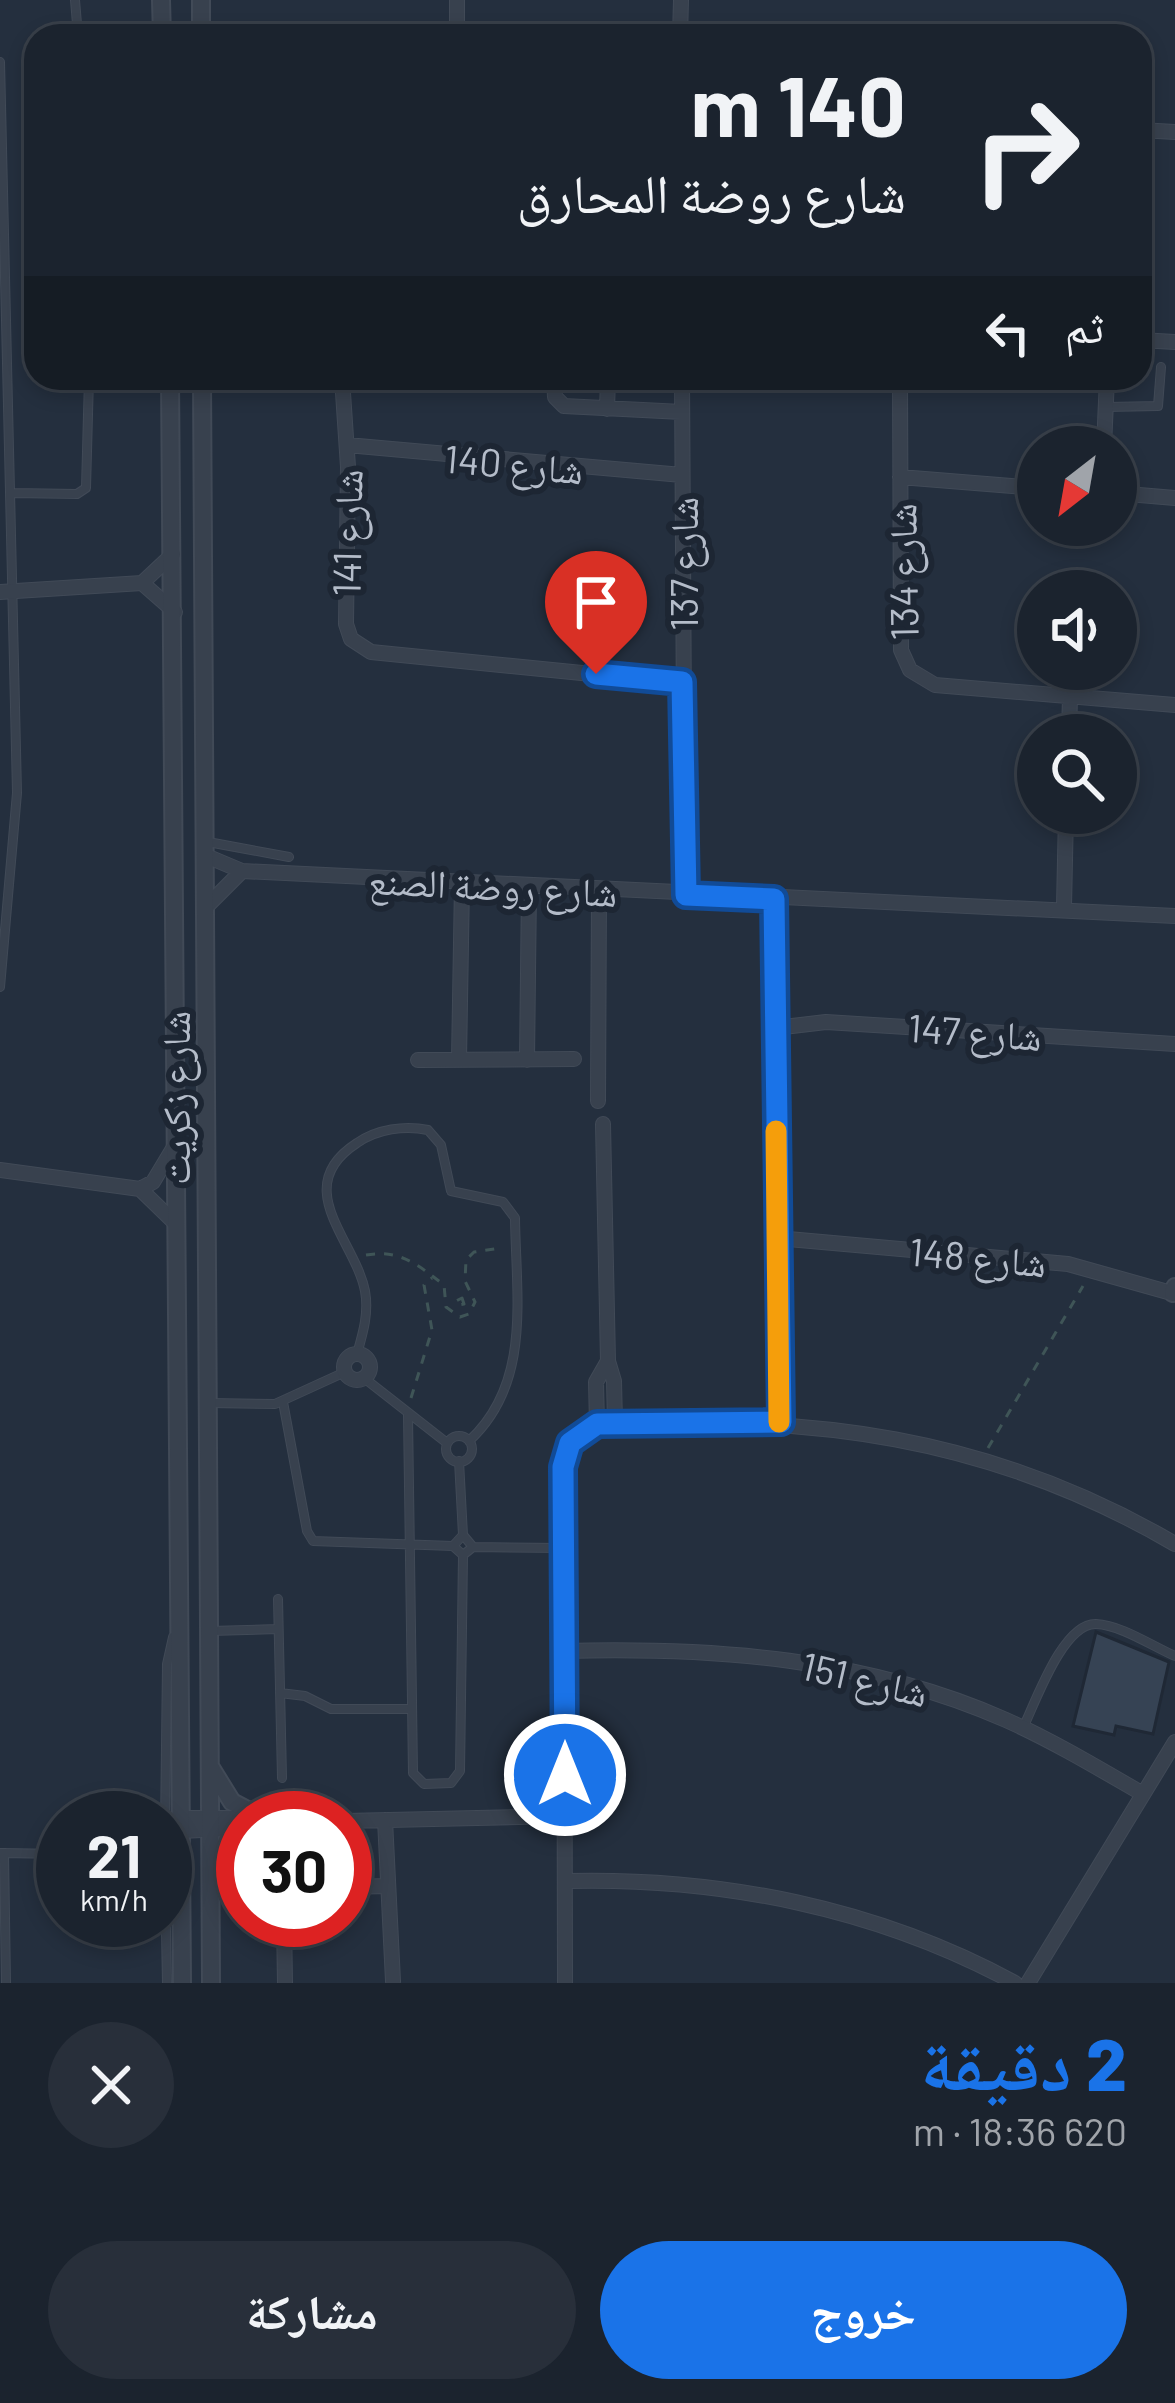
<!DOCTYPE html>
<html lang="ar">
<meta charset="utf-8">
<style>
body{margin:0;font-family:Barlow,"Noto Naskh Arabic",sans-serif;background:#282f3a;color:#f1f3f6;direction:rtl;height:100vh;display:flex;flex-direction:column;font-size:45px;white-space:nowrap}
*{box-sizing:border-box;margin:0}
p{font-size:39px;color:#a0a4aa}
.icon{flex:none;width:66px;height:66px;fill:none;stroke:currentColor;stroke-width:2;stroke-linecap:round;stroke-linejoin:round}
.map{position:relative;height:1983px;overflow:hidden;direction:ltr}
.side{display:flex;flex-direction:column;background:#1b232e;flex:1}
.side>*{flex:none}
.guide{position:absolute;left:24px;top:24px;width:1128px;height:366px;border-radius:36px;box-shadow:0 6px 18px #0003,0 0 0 3px #39404a;direction:rtl;background:#1b232e;color:#f1f3f6;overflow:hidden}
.needle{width:78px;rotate:211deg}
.tools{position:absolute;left:1017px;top:426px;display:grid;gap:24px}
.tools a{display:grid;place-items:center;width:120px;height:120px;border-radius:50%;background:#1b232e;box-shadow:0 6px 18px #0003,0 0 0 3px #39404a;font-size:60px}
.speed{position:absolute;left:36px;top:1791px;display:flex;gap:24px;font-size:60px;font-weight:700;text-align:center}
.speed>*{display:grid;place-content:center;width:156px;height:156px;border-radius:50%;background:#1b232e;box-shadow:0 6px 18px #0003,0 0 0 3px #39404a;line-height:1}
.speed small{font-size:30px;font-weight:400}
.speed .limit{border:18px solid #d22;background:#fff;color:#111}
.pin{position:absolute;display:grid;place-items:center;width:102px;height:102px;color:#fff;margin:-123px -51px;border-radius:50% 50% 50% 0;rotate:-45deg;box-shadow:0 0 12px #0007}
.pin .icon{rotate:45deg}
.me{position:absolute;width:132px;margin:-66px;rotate:0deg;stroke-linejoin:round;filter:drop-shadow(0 0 9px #0008)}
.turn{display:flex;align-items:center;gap:42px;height:252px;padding:0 48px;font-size:54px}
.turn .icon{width:156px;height:156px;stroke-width:2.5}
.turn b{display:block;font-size:84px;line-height:102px}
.then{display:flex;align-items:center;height:114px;padding:0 48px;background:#0003;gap:24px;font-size:45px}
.round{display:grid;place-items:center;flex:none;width:126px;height:126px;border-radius:63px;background:#282f3a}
.summary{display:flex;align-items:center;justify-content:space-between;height:204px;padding:0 48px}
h1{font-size:72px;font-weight:800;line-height:90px;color:#1a73e8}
.primary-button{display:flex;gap:24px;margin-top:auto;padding:24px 48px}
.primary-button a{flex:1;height:138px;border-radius:72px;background:#1a73e8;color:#fff;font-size:48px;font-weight:800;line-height:138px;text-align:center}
.primary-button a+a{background:#282f3a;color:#f1f3f6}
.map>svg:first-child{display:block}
</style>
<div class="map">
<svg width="1175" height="1983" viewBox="0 0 1175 1983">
<rect width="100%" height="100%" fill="#242f3e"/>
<path fill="#364354" stroke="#1f2835" stroke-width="3" d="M1096,1632l73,30 -16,72 -37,-8 -2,9 -41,-9z"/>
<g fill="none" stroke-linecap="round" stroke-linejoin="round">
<defs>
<path id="service" d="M75,0l3,36
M0,62l17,731 -17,194
M1107,407l51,-1 3,-39
M13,493l64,1 9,-6 3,-110
M208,842l81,15
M357,1354c6,-21 12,-41 8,-63 -10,-51 -76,-104 -8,-148 20,-14 48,-18 71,-13l13,15 10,46 52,11 12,16c1,79 17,165 -46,223
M364,1378l83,65
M283,1402l24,129 6,10 140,5
M210,1403l65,1 70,-32
M408,1415l5,358 11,11 27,-1 9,-12 3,-216
M446 1449a13 13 0 1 1 26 0a13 13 0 1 1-26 0Z
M459,1461l4,74 10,12 -10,8 -10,-9 10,-11
M473,1547l89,1
M278,1599l4,179
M210,1631l68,-2
M280,1693l25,3 26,13h81
M1023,1728c13,-27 40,-105 73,-104 25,1 56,22 79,32
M165,1828l2,-164 6,-27
M1,1853l62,1
M4,1853l2,130
M165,1880l2,103"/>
<path id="minor" d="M457,0v36
M680,36l1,-36
M1140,130l35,2
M1140,340l35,2
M342,378l6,89 -2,157 5,15 20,13 311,31
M554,378l1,19 9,9 118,6
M682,378l3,517
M900,378l1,272 9,20 25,15 240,20
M607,409l1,-31
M347,445l335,30
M1104,447l3,-69
M900,477l138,11
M1116,493l59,5
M142,583l31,-29
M0,592l142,-9 33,29
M1069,735l1,-39
M204,855l38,16 933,45
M774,899l7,523
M206,907l36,-36
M1064,907l2,-94
M775,1028l51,-6 349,22
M418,1060l156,-1
M459,1060l3,-176
M527,1060l2,-173
M598,1101l1,-210
M603,1124l5,237 6,20 1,42
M0,1170l140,19 34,33
M140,1189l13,-7 21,-35
M777,1238l291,26 107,30
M344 1367a13 13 0 1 1 26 0a13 13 0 1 1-26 0Z
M597,1424l-1,-42 12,-21
M564,1651c151,-4 302,7 442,69 47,21 92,48 137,74
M181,1818h87
M385,1820l8,161
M345,1821l220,-5
M181,1831l62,-3
M565,1881c156,-4 312,27 450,102
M345,1887l43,-1
M284,1920l1,63
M565,1983l-1,-516c0,-22 12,-36 33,-43 211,-10 392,11 578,120
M1028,1983l147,-241"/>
<path id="tertiary" d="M161,0l1,36
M201,36v-36
M170,378l12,1605
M202,378l9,1605
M1173,1293l2,-6
M211,1768l21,34 27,14
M216,1888l11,-32 16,-20"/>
</defs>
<use href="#service" stroke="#414a57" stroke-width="10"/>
<use href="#minor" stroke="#414a57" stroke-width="16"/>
<use href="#tertiary" stroke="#414a57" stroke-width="20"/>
<path stroke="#3f5557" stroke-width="3" stroke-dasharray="9 9" stroke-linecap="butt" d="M366,1255c34,-6 52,10 78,30l2,22 14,10 9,-3 6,-12 -10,-21 1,-21 8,-8 27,-4
M462,1298l2,6 -6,1 -2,-4z
M411,1398l21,-68 -8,-45 8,-7
M988,1448l95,-162"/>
<use href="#service" stroke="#38414e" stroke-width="8"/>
<use href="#minor" stroke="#38414e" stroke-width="14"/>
<use href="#tertiary" stroke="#38414e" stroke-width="16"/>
</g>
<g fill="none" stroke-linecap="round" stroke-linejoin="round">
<defs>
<path id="route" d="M565,1775l-2,-308 7,-24 27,-19 184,-2 -7,-523 -88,-4 -4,-213 -86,-8"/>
</defs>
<use href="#route" stroke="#114b97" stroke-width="30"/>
<use href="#route" stroke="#1a73e8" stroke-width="21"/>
<path stroke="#f59e0b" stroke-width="21" d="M776,1131l3,291"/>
</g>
<g text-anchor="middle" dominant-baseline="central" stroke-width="12" stroke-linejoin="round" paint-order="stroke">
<g font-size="39" fill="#b4bcc9" stroke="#1d2633">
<text transform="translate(514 463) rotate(5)">شارع 140</text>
<text transform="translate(346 533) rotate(-89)">شارع 141</text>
<text transform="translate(682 564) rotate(-90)">شارع 137</text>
<text transform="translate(902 572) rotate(-91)">شارع 134</text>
<text transform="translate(493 885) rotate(3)">شارع روضة الصنع</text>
<text transform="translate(975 1031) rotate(4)">شارع 147</text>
<text transform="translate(174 1098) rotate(-90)">شارع زكريت</text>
<text transform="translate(978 1256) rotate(5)">شارع 148</text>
<text transform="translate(865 1678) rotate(13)">شارع 151</text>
</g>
</g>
</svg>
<div class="tools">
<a><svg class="needle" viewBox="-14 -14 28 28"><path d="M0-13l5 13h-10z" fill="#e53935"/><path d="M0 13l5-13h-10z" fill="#a0a4aa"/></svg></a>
<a><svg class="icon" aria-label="sound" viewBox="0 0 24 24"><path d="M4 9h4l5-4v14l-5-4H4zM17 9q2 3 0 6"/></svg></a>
<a><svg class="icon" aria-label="search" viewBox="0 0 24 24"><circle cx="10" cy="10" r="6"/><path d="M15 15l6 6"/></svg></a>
</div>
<div class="speed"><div>21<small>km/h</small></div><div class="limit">30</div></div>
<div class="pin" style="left:596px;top:674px;background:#d93025"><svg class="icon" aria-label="arrive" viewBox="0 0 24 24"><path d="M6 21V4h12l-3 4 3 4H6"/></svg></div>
<svg class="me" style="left:565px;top:1775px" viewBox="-20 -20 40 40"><circle r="17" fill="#1a73e8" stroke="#fff" stroke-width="3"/><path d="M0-11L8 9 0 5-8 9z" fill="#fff"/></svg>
<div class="guide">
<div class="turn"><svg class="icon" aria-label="right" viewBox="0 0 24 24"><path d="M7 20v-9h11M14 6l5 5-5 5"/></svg><div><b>140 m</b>شارع روضة المحارق</div></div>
<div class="then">ثم<svg class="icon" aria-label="left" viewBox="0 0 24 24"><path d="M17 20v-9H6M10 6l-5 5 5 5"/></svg></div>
</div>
</div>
<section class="side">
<div class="summary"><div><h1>2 دقيقة</h1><p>620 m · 18:36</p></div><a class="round"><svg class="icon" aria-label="close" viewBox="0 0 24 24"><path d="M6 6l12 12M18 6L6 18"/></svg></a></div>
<div class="primary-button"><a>خروج</a><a>مشاركة</a></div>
</section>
